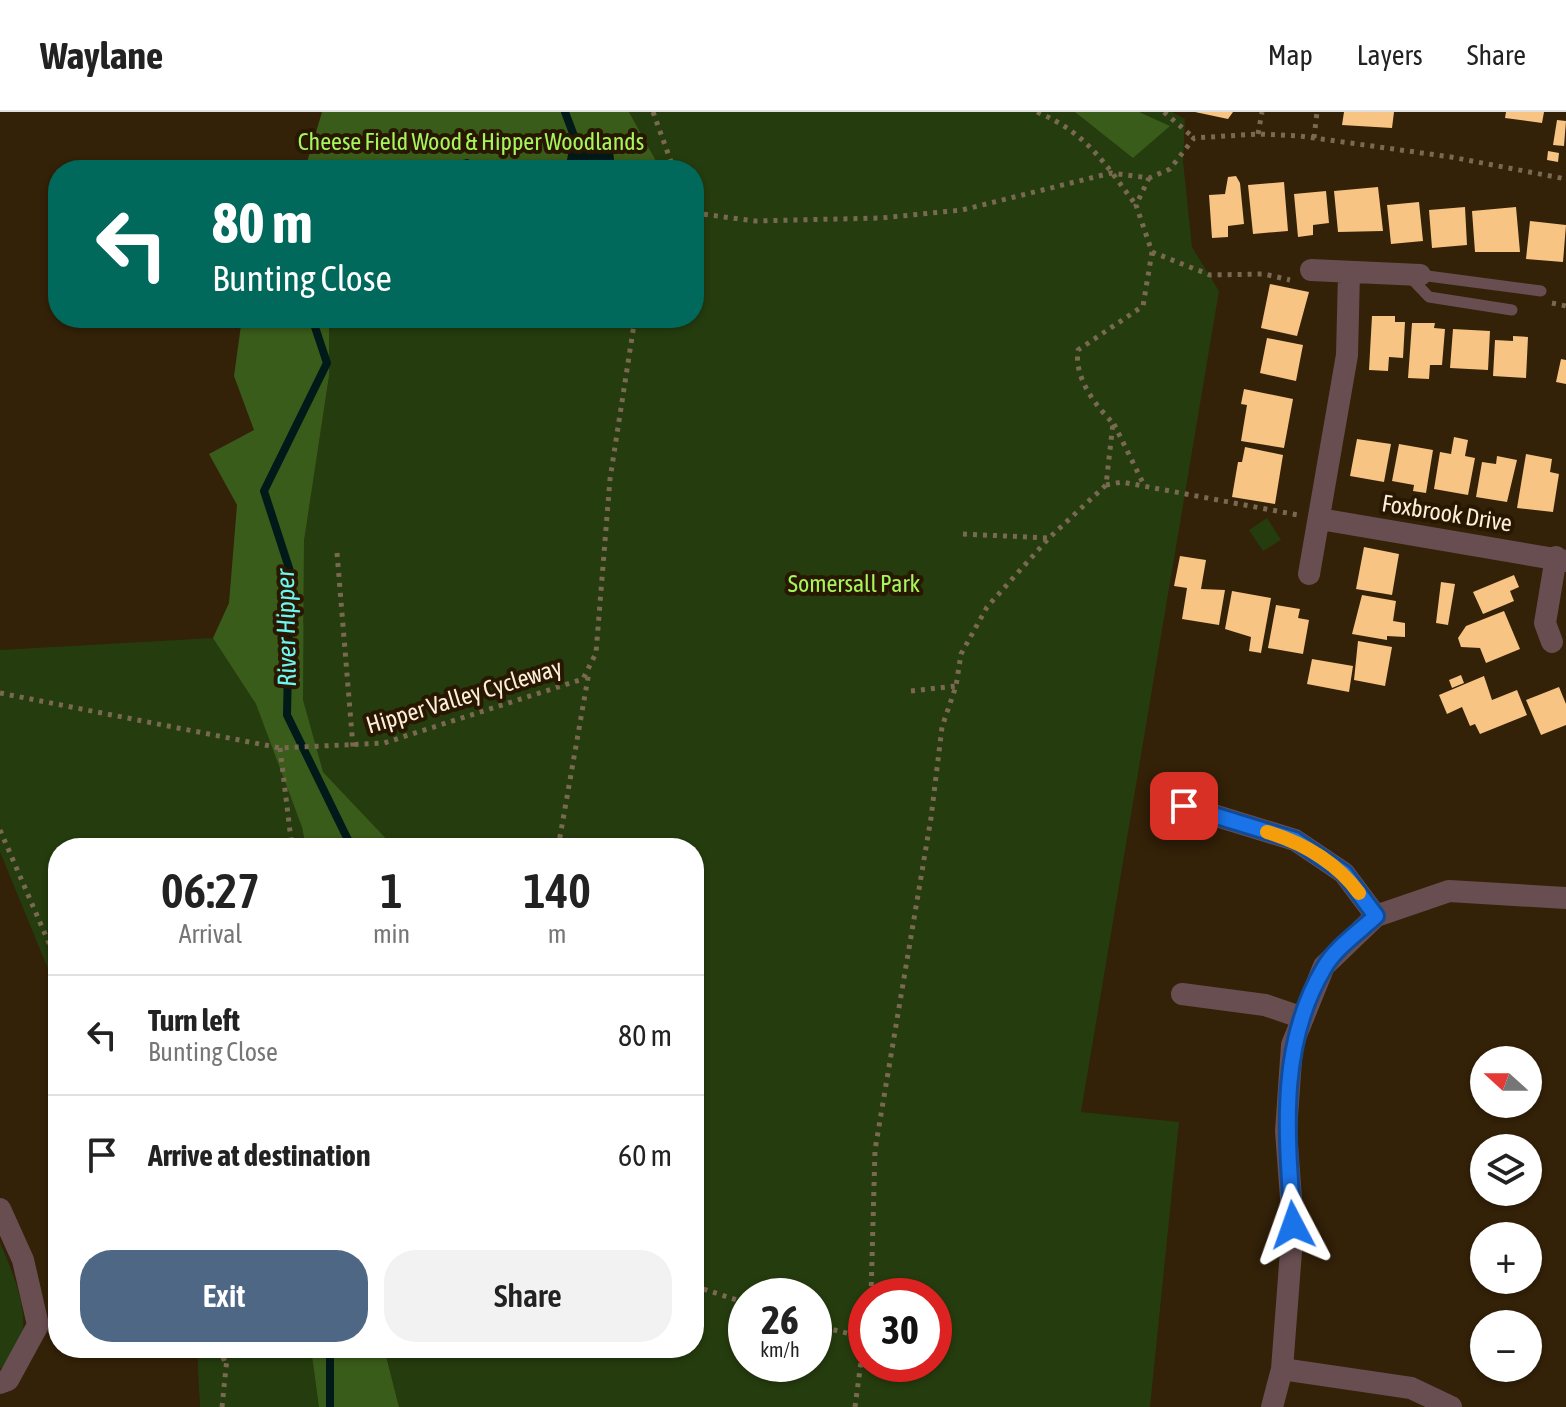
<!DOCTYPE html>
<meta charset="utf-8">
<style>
body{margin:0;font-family:"Asap Condensed",sans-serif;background:#f2f2f2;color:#222;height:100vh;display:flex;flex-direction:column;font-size:30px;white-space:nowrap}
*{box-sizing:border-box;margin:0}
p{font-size:26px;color:#767676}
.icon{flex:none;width:44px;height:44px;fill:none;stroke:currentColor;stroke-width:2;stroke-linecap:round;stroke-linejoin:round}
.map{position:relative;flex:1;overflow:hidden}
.drawer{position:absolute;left:48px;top:726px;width:656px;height:520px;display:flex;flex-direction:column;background:#fff;border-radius:32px;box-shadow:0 2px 6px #0004}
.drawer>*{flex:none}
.top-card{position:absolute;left:48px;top:48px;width:656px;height:168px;border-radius:32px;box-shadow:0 2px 6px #0004;background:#00695c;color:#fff;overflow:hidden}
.needle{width:52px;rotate:291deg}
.fabs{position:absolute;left:1470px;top:934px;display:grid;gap:16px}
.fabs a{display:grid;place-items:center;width:72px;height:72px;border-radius:50%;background:#fff;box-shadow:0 2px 6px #0004;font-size:40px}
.speed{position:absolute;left:728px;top:1166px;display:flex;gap:16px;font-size:40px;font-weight:700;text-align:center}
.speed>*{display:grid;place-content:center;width:104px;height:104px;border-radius:50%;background:#fff;box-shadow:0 2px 6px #0004;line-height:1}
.speed small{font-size:20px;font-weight:400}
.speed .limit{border:12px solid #d22;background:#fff;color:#111}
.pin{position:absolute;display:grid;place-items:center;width:68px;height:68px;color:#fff;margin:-34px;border-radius:16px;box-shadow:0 4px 12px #0006}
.me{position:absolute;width:88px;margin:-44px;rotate:356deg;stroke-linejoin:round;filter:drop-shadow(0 0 6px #0008)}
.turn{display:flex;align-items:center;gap:28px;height:168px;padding:0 32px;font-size:36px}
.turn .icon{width:104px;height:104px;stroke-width:2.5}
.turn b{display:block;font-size:56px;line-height:68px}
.eta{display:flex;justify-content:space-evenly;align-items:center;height:136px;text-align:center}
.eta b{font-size:48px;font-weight:600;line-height:56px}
.primary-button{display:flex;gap:16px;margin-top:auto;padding:16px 32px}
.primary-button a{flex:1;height:92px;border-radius:32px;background:#4e6784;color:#fff;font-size:32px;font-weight:600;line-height:92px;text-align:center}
.primary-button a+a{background:#f2f2f2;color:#222}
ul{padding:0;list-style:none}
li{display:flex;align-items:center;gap:24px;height:120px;padding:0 32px;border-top:2px solid #e0e0e0}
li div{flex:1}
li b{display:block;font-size:30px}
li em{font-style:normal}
header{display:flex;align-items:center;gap:48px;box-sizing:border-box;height:112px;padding:0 40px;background:#fff;border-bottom:2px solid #e0e0e0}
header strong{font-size:38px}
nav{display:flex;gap:44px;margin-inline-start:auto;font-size:28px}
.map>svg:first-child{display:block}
</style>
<header>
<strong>Waylane</strong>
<nav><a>Map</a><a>Layers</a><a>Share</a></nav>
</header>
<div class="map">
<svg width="1566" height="1295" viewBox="0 0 1566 1295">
<rect width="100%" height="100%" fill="#332108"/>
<path fill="#253c0e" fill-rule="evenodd" d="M629,0h543l13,7 -2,42 9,86 27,44 -138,821 98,10 -29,285h-751l-15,-59h310v-500h-299l-72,-76 -21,55 4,21h-248v145l-58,-141v-202l213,-12 91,-14v-83l25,-165v-58h365v-148h-37l-2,-11zM746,1184h68v68h-68zM866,1184h68v68h-68z
M1267,406l14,22 -18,11 -14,-21z
M0,1130c15,37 44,97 0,127z
M197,1236h116l7,59h-120z"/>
<path fill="#3a5c1a" d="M322,0h307l26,47 2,11h-372l22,-8z
M1075,0h64l31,14 -37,32z
M242,206h87v58l-25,165 -1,159 20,72 72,76h-89l-4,-21 -46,-123 -43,-66 16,-35 8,-98 -28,-51 45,-24 -20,-54z
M311,1236h73l15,59h-80z"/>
<path fill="#001a19" d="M572,19l41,19 2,20h-67l19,-10z"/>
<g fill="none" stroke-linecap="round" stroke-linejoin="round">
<path stroke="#001a19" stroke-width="8" d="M565,0l11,29
M443,58l24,-7 13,7
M312,206l15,45 -63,128 26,80 -3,144 65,133
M330,1295v-59"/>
</g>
<path fill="#f7c483" d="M1195,0h38l-5,7z
M1344,0h50l-2,16 -50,-3z
M1506,0h38l-2,11 -37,-5z
M1557,8l9,1 -2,25 -11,-1z
M1548,39l11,2 -1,9 -11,-2z
M1236,64l4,7 4,41 -16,2v11l-16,1 -3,-43 16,-1 3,-17z
M1284,70l4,49 -35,3 -5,-49z
M1378,75l5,44 -45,1 -4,-41z
M1326,79l3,32 -16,2v10l-15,2 -4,-43z
M1419,90l4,39 -32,3 -4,-39z
M1465,95l2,38 -35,3 -3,-38z
M1516,95l4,45h-45l-3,-41z
M1530,109l36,4 -3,37 -37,-3z
M1270,172l39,8 -12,44 -36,-8z
M1372,204h23v6h10l-2,36 -14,-1 -1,14 -19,-1z
M1412,211h23l-1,5 11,1 -3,36h-12l-1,14 -21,-1z
M1453,217l37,2 -2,39 -38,-2z
M1513,224l15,1 -2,41 -33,-2 2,-36 18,1z
M1267,226l36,7 -7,36 -36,-8z
M1561,247l5,1v24l-10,-2z
M1244,277l49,10 -9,49 -43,-7 6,-36 -6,-1z
M1454,325l14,3 -3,16 10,2 -7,37 -34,-6 6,-37 11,2z
M1357,327l34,5 -7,38 -34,-6z
M1399,332l34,6 -7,43 -13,-2 1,-6 -22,-4z
M1245,335l38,8 -8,49 -43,-7 6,-35h4z
M1526,342l26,5 -2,13 9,2 -6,38 -36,-4z
M1497,344l20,4 -10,42 -31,-5 6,-35 14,2z
M1364,435l35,7 -7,41 -36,-6z
M1180,444l26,4 -5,29 24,1 -6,35 -37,-6 5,-31 -13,-2z
M1514,463l5,12 -9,4 4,10 -31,13 -10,-22z
M1441,470l14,2 -7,41 -12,-2z
M1232,479l39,7 -10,55 -12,-2 2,-14 -26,-8z
M1362,483l34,6 -3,20 12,2v14l-18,-1v4l-35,-6z
M1276,493l24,4 -2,9 11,2 -6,34 -35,-6z
M1504,499l16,38 -34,14 -6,-15 -19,-1 -3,-9 8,-12z
M1358,529l34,6 -7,39 -31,-6z
M1312,547l41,7 -4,26 -42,-8z
M1461,563l3,8 -12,5 -3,-8z
M1484,564l8,24 25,-10 10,25 -47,19 -5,-10 -5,2 -8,-19 -15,7 -8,-19z
M1559,575l7,17v21l-25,10 -15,-35z"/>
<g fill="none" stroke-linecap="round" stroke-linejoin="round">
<path stroke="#7a6952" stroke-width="5" stroke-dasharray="4 6" stroke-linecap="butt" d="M653,0l21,58
M1037,0c50,21 68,52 99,93
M1164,0l30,26
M1258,22l4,-22
M1314,26l3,-26
M694,101l61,8 126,-3 81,-8 149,-37 38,5 21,-9 24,-31 64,-4 42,2 151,21 115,22
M1152,140l58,23 54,-1 26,6
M1552,191l14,3
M1114,312l30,61
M1106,373l16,-3 176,33
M963,422l85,4
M337,441l16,194
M911,579l45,-5
M0,581l280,55 104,-5 199,-64 13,-26 14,-174 25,-161
M280,636l12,100
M0,718l58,134
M558,736l31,-176
M694,1174l52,17
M871,1184l4,-146 56,-332 11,-91 14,-41 5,-32 26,-47 62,-69 57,-53 7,-62c-19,-19 -39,-46 -35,-73l65,-44 9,-54 -16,-47 13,-27
M814,1213l49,12
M219,1236l6,14
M222,1295l6,-59
M855,1295l11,-83"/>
<path stroke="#684e51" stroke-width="11" d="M1420,163l121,16
M1410,165l19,20 83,13"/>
<path stroke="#684e51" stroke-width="22" d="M1311,158l109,5
M1320,407l246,42
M1309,462l38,-219 2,-82
M1552,530l-7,-19 11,-66
M1184,694l111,34 49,33 32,43
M1182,882l83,11 38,13
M0,1097l23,51 15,65 -30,55 -8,3
M1282,1257l129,19 40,19
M1272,1295l10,-38 11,-144 -7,-94 6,-86 32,-79 52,-50 73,-25 117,7"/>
</g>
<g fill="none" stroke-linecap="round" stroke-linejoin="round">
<defs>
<path id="route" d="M1184,694l111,34 49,33 32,43c-16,15 -41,32 -52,52 -47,79 -37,169 -31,257"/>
</defs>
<use href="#route" stroke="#114b97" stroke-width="20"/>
<use href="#route" stroke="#1a73e8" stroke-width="14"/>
<path stroke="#f59e0b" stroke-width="14" d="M1267,720c36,11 69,30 92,61"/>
</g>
<g text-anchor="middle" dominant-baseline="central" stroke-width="8" stroke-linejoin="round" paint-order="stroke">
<g font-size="24" fill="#a7f55d" stroke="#291801">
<text x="471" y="29">Cheese Field Wood &amp; Hipper Woodlands</text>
<text x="854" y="471">Somersall Park</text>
</g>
<g font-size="24" fill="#feeeda" stroke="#291801">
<text transform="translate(1447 401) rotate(9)">Foxbrook Drive</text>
<text transform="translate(464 584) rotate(-17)">Hipper Valley Cycleway</text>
</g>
<g font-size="26" font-style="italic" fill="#6ef6f2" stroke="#291801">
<text transform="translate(286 516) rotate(-91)">River Hipper</text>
</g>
</g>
</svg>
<div class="fabs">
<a><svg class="needle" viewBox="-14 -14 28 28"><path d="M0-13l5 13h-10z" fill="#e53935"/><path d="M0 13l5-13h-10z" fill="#767676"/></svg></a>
<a><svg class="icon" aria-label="layers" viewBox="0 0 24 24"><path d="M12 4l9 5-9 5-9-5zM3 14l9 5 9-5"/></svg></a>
<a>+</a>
<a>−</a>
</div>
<div class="speed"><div>26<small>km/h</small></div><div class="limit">30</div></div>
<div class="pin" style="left:1184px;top:694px;background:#d93025"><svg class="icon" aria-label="arrive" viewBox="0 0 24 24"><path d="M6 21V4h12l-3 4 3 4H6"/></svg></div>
<svg class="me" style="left:1293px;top:1113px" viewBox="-20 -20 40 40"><path d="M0-17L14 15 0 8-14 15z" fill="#1a73e8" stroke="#fff" stroke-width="4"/></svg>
<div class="top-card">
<div class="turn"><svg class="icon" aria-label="left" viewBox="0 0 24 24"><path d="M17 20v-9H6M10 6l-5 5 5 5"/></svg><div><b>80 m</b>Bunting Close</div></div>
</div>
<section class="drawer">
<div class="eta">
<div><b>06:27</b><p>Arrival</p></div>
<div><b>1</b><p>min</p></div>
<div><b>140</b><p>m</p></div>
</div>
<ul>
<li><svg class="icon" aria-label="left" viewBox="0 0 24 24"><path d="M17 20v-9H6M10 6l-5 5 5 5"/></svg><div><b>Turn left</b><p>Bunting Close</p></div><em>80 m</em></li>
<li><svg class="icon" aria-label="arrive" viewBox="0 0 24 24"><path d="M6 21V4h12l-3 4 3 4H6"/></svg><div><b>Arrive at destination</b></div><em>60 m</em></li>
</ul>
<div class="primary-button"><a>Exit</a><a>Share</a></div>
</section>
</div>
